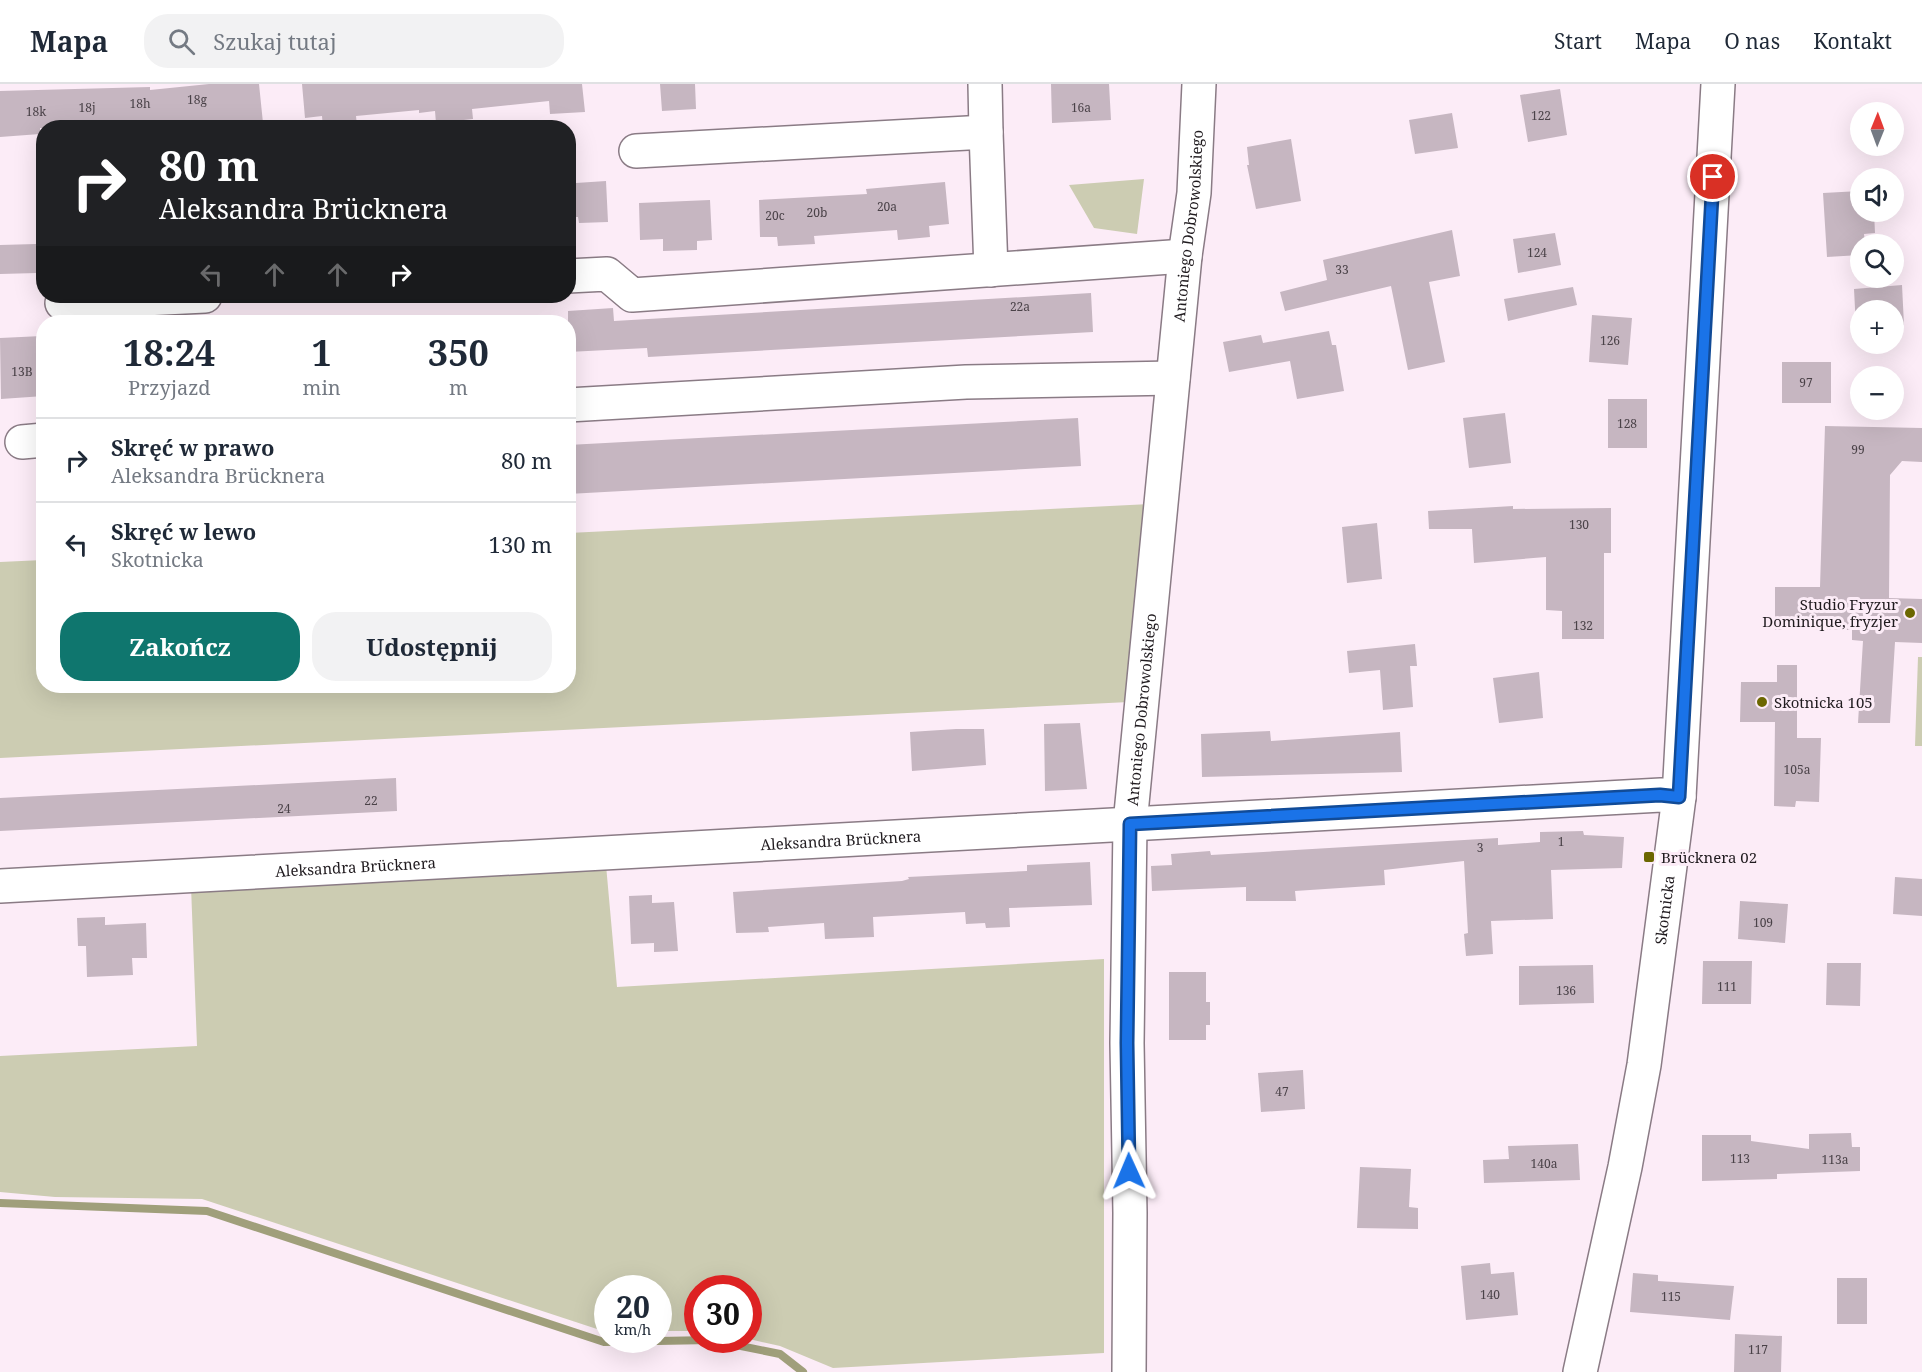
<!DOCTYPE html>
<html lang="pl">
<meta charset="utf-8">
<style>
body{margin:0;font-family:"Noto Serif",serif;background:#f2f2f3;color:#1f2937;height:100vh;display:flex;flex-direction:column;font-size:22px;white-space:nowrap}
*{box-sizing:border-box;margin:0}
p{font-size:20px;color:#747a83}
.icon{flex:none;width:33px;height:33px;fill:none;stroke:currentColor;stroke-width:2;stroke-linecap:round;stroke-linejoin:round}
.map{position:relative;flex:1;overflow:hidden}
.details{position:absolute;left:36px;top:231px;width:540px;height:378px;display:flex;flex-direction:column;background:#fff;border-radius:24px;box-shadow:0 6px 24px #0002}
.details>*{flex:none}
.hud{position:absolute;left:36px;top:36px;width:540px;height:183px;border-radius:24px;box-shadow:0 6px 24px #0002;background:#202124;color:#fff;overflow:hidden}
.needle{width:39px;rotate:1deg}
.fabs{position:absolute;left:1850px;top:18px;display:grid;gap:12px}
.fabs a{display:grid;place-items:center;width:54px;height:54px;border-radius:50%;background:#fff;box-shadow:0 6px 24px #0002;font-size:30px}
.speed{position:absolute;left:594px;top:1191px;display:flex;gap:12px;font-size:30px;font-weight:700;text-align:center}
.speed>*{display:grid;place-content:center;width:78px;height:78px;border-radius:50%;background:#fff;box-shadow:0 6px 24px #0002;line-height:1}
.speed small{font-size:15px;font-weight:400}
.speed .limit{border:9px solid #d22;background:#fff;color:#111}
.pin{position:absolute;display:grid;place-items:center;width:51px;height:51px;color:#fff;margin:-26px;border:3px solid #fff;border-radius:50%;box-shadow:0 2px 6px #0007}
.me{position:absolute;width:66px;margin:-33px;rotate:359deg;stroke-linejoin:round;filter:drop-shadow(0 0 4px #0008)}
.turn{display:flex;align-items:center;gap:21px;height:126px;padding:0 24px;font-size:27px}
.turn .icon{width:78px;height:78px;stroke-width:2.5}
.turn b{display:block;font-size:42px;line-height:51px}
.lanes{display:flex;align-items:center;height:57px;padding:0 24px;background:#0003;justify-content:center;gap:30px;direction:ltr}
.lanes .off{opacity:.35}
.eta{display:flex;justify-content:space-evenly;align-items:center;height:102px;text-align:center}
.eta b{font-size:36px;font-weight:700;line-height:42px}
.action{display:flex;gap:12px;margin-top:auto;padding:12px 24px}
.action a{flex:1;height:69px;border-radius:24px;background:#0f766e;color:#fff;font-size:24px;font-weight:700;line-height:69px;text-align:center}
.action a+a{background:#f2f2f3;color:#1f2937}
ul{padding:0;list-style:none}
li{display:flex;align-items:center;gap:18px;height:84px;padding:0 24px;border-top:2px solid #e0e1e3}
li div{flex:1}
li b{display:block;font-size:22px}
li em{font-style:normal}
header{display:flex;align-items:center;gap:36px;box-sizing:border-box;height:84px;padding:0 30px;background:#fff;border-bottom:2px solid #e0e1e3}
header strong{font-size:28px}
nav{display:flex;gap:33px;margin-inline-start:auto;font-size:21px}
.search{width:420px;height:54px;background:#f2f2f3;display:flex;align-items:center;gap:15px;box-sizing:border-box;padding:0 21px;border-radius:24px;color:#747a83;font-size:22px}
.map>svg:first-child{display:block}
</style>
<header>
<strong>Mapa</strong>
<div class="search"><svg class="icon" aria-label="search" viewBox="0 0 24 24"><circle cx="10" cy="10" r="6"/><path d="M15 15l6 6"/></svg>Szukaj tutaj</div>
<nav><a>Start</a><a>Mapa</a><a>O nas</a><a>Kontakt</a></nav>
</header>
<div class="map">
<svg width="1922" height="1288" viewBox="0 0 1922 1288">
<rect width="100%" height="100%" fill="#fcecf7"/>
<path fill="#ccccb2" d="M1144,95l-7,55 -43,-6 -25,-43z
M1150,420l-21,198 -1129,56v-196l43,-2 1,126h524l1,-153z
M1918,573h4v89h-7z
M606,781l11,122 487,-28v394l-271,15 -53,-22 -31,-7 -1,-51h-50l-1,43h-38l-1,-43h-50l-1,43h-4l-401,-132 -147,-2 -55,-5v-136l197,-10 -6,-160z"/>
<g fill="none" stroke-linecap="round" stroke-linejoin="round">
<path stroke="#a09f7b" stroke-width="8" d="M0,1119l207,8 397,131 107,-2 69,14 23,18"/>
</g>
<path fill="#c6b6c1" d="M209,0h50l4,39 -21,2 1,3h-30l-1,-4 -33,4h-139v6l-40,3v-46l150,-4v3z
M302,0h280l3,28 -35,2 -1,-13 -77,8 1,10 -37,4 -1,-12 -16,2v-3l-63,6 1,10 -34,2 -1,-12 -17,2z
M660,0h35l1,25 -34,2z
M1051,0h58l2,36 -59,3z
M1560,5l7,46 -39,7 -8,-47z
M1452,29l6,35 -43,6 -6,-34z
M1291,55l10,62 -45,8 -9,-44h2l-2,-18z
M606,97l2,41 -29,1 -1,-6h-10v-27l8,-1v-6z
M945,98l4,42 -20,2 1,11 -32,3 -1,-10 -83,6 1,8 -37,2 -1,-9h-17l-1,-37 108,-6 -1,-5z
M1860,107v21h14l1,21 -11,1 1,10h-5v11l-33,2 -4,-64z
M710,116l2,40 -15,1v9l-34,1v-12l-23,1 -1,-37z
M1452,146l8,46 -31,6 16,80 -37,8 -17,-84 -106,25 -5,-19 47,-12 -4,-20z
M1555,149l6,32 -43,8 -5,-34z
M36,160l1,29 -37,1v-29z
M1902,201l2,40 -11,1v-16h-33v18h-4l-2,-39z
M1573,203l4,18 -69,16 -4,-22z
M1091,209l2,39 -445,25 -1,-9 -79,4v-41l45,-3 1,13z
M1592,231l40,3 -4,47 -39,-3z
M1329,247l3,14h4l8,46 -47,8 -7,-38 -61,11 -6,-30 38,-7 2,8z
M42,252l2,60 -43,3 -1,-61z
M1782,278h49v41h-49z
M1608,315h39v49h-39z
M1505,329l6,50 -42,5 -6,-50z
M1078,334l3,48 -513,28v-49z
M1825,342l97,2v34l-20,-1 -12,14 -1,123 33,1v44l-27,-1 -5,81h-32l5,-82 -11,-1v-10h-77v-43h45z
M1513,422v3l98,-1v45h-7v86h-42v-28l-16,-1v-53l-72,6 -2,-34h-43l-1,-18z
M1377,439l5,56 -35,4 -5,-56z
M1415,560l2,22h-7l3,41 -30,3 -3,-40 -31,3 -2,-22z
M1777,581h20v73h24l-2,64 -23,-1 -1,6 -21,-1 1,-84h-35l1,-40h36z
M1539,588l4,46 -44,5 -6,-45z
M1080,639l7,66 -42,2 -1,-67z
M956,645h28l2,36 -74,6 -2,-39z
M1270,647l1,10 129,-9 2,40 -200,5 -1,-43z
M396,694l1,33 -397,20v-33z
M1583,747l1,4 40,2 -2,31 -71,2 2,49 -62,2 2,33 -27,2 -2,-22 4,-1 -4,-72 -80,9 1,15 -90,6 1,10h-50v-14l-94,4 -1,-25 21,-1 -1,-11 39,-3 1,4 287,-17v7l42,-3v-10z
M1090,778l2,43 -83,3 1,19 -24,1 -1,-5 -19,1 -1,-12 -92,5 1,20 -49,2 -1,-16 -56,4 1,5 -33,1 -3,-41 169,-11 7,-2 -1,-2 119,-6v-6z
M1895,793l27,2v37l-29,-2z
M652,811v8l22,-1 4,49 -24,1v-9l-23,1 -2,-48z
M1740,817l48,3 -3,39 -47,-4z
M105,833v8l41,-2 1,35h-15l1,17 -46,2 -1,-31h-8l-1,-28z
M1703,877h49l-1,43h-49z
M1827,879h34l-1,43 -34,-1z
M1593,881l1,38 -75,2v-39z
M1169,888h37v30h4v23h-4v15h-37z
M1303,986l2,39 -44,3 -3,-39z
M1851,1049l1,14h8v24l-83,3v5l-75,2v-46h49v6l58,8v-15z
M1578,1060l2,36 -96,3 -1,-23 26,-1 -1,-13z
M1360,1083l51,2 -2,38 9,1v21l-61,-1z
M1490,1179l1,11 23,-2 4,43 -52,5 -5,-54z
M1633,1189l25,2v6l76,5 -4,34 -100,-8z
M1837,1194h30v46h-30z
M1735,1250l47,2 -1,36h-47z"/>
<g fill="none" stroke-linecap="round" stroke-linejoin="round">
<defs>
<g id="minor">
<path d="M985,0l1,48"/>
<path d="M636,67l350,-19 5,138"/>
<path d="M568,192l39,-2 25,21 553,-39"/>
<path d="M62,219l143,-7"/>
<path d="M568,321l398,-23 207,-4"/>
<path d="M22,358l22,-2"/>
<path id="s1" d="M0,802l1661,-91 18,2"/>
<path id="s2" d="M1129,1288l1,-159 -3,-170 3,-219 55,-568 9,-63 5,-109"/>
</g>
<g id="tertiary">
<path id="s3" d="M1580,1288l45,-205 19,-102 35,-268 39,-713"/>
</g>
</defs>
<use href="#minor" stroke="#8a7b85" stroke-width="36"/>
<use href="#tertiary" stroke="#8a7b85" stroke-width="36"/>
<use href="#minor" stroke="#fff" stroke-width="33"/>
<use href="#tertiary" stroke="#fff" stroke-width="33"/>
</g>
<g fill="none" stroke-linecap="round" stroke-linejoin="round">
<defs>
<path id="route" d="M1129,1087l-2,-128 3,-219 530,-29 19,2 34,-620"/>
</defs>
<use href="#route" stroke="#114b97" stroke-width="15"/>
<use href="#route" stroke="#1a73e8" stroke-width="10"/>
</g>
<g fill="#6b6700" stroke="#fcecf7" stroke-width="2">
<circle cx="1910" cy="529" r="6"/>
<circle cx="1762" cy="618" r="6"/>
<rect x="1643" y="767" width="12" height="12" rx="3"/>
</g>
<g text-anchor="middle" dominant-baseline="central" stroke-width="6" stroke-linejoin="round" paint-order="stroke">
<g font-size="12" fill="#4a4248">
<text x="197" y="15">18g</text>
<text x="140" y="19">18h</text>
<text x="87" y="23">18j</text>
<text x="1081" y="23">16a</text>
<text x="36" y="27">18k</text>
<text x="1541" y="31">122</text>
<text x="887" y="122">20a</text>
<text x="817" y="128">20b</text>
<text x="775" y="131">20c</text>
<text x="1537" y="168">124</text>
<text x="1342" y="185">33</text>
<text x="1020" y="222">22a</text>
<text x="1610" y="256">126</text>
<text x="22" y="287">13B</text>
<text x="1806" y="298">97</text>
<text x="1627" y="339">128</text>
<text x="1858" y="365">99</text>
<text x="1579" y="440">130</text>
<text x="1583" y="541">132</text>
<text x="1797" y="685">105a</text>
<text x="371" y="716">22</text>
<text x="284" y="724">24</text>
<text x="1561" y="757">1</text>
<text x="1480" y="763">3</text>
<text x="1763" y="838">109</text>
<text x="1727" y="902">111</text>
<text x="1566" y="906">136</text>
<text x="1282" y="1007">47</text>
<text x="1740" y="1074">113</text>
<text x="1835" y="1075">113a</text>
<text x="1544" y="1079">140a</text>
<text x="1490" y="1210">140</text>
<text x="1671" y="1212">115</text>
<text x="1758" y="1265">117</text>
</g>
<g font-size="15" fill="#201b1f" stroke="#fcecf7">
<text stroke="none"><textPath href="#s2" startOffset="1149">Antoniego Dobrowolskiego</textPath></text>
<text stroke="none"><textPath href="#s2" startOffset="663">Antoniego Dobrowolskiego</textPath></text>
<text stroke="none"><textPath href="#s1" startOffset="842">Aleksandra Brücknera</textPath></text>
<text stroke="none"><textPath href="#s1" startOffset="356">Aleksandra Brücknera</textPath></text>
<text stroke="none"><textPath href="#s3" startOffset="470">Skotnicka</textPath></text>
</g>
<g font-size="15" fill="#201b1f" stroke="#fcecf7" text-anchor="start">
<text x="1898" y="520" text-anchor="end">Studio Fryzur<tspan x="1898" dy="17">Dominique, fryzjer</tspan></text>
<text x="1774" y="618">Skotnicka 105</text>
<text x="1661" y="773">Brücknera 02</text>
</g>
</g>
</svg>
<div class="fabs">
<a><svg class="needle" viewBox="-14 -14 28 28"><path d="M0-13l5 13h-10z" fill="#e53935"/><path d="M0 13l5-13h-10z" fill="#747a83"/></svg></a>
<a><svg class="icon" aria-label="sound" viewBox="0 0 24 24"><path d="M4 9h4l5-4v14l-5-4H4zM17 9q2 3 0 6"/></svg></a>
<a><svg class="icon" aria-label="search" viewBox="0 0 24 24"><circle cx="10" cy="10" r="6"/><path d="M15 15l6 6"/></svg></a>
<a>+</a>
<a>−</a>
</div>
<div class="speed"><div>20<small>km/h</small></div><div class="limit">30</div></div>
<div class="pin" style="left:1713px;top:93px;background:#d93025"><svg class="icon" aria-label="arrive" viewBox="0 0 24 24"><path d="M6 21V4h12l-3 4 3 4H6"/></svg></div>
<svg class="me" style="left:1129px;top:1087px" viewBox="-20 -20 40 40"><path d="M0-17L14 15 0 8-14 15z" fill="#1a73e8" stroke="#fff" stroke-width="4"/></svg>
<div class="hud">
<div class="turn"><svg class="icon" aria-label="right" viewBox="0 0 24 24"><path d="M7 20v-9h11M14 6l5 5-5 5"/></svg><div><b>80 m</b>Aleksandra Brücknera</div></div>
<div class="lanes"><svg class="icon off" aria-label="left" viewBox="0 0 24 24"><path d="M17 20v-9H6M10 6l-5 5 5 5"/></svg><svg class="icon off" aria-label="ahead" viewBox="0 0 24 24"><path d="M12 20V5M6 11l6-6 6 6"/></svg><svg class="icon off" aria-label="ahead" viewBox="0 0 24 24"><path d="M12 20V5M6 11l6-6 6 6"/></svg><svg class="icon" aria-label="right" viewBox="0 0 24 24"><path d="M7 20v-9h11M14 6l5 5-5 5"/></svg></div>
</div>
<section class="details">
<div class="eta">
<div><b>18:24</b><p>Przyjazd</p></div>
<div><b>1</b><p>min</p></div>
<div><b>350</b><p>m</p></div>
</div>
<ul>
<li><svg class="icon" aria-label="right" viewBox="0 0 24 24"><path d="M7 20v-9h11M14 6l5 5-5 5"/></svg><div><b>Skręć w prawo</b><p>Aleksandra Brücknera</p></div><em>80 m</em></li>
<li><svg class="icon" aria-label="left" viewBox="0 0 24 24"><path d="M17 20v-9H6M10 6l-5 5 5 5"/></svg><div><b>Skręć w lewo</b><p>Skotnicka</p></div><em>130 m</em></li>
</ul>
<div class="action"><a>Zakończ</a><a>Udostępnij</a></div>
</section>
</div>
